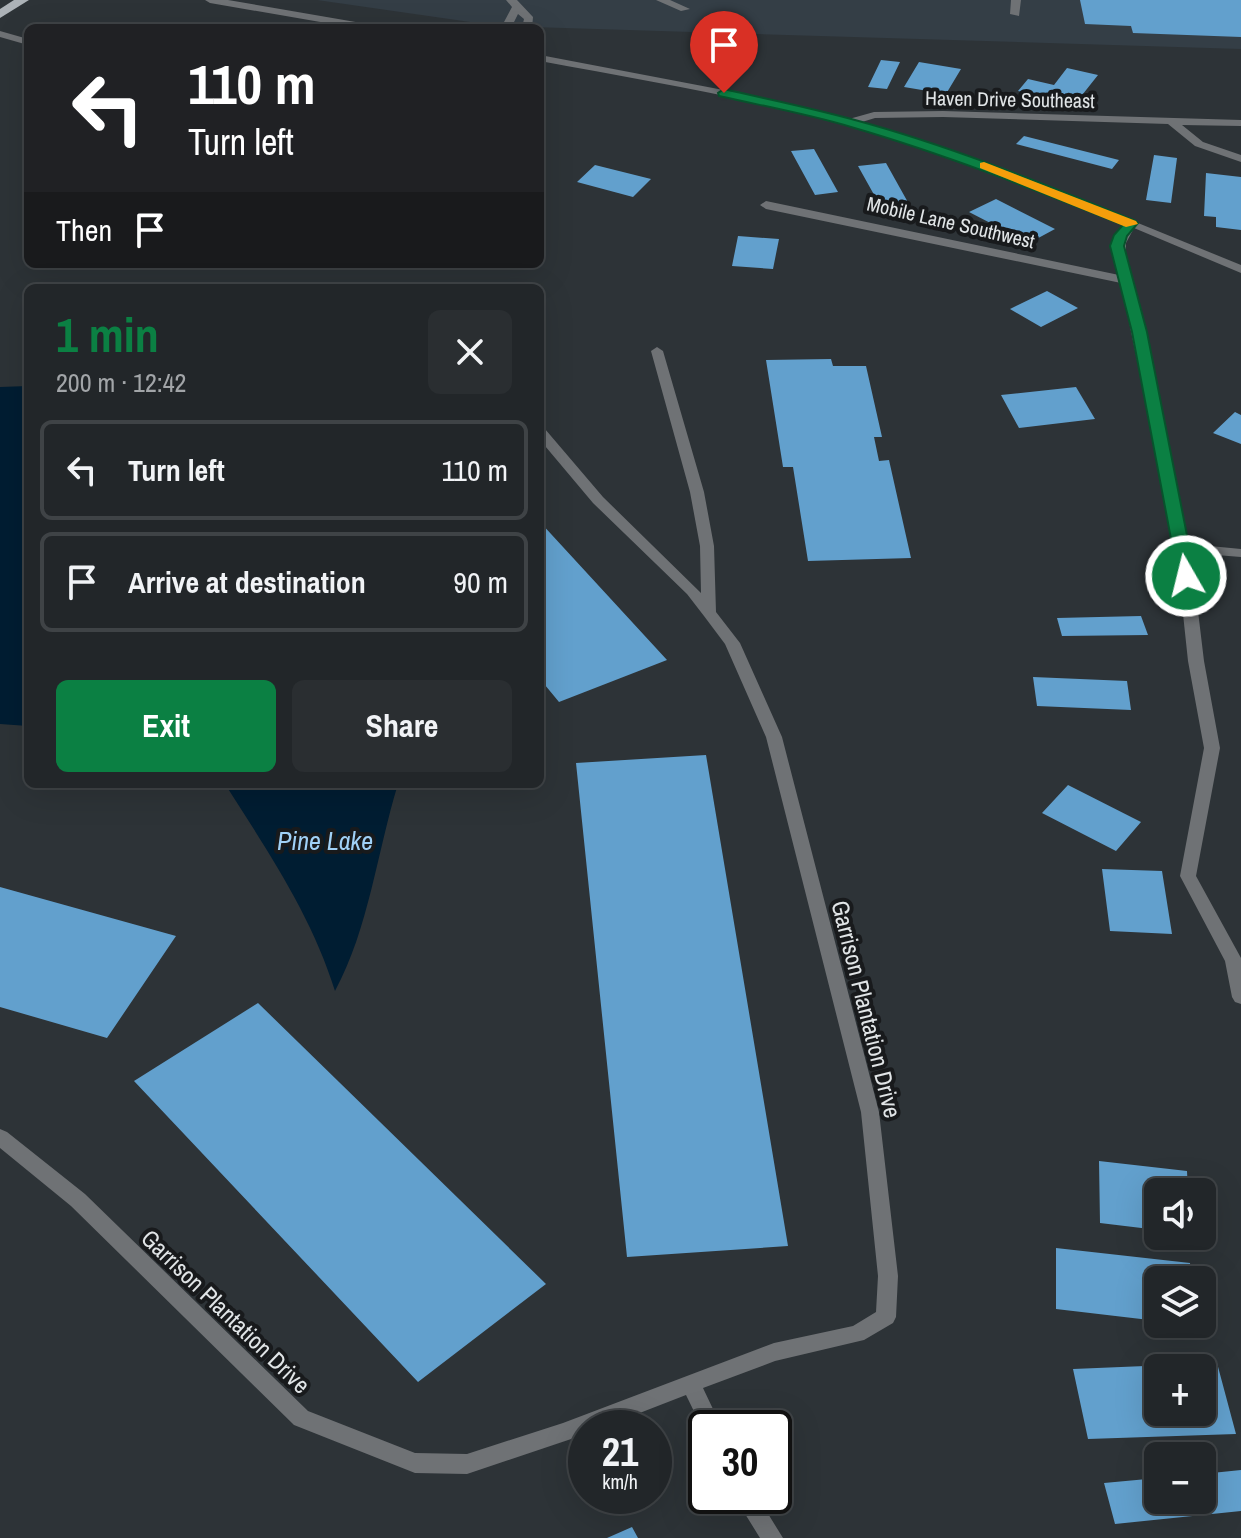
<!DOCTYPE html>
<meta charset="utf-8">
<style>
body{margin:0;font-family:"Archivo Narrow",sans-serif;background:#2a2e31;color:#f1f3f6;height:100vh;display:flex;flex-direction:column;font-size:30px;white-space:nowrap}
*{box-sizing:border-box;margin:0}
p{font-size:26px;color:#a2a5a8}
.icon{flex:none;width:44px;height:44px;fill:none;stroke:currentColor;stroke-width:2;stroke-linecap:round;stroke-linejoin:round}
.map{position:relative;flex:1;overflow:hidden}
.panel{position:absolute;left:24px;top:284px;width:520px;height:504px;display:flex;flex-direction:column;background:#222629;border-radius:12px;box-shadow:0 8px 32px #0002,0 0 0 2px #3f4346}
.panel>*{flex:none}
.guide{position:absolute;left:24px;top:24px;width:520px;height:244px;border-radius:12px;box-shadow:0 8px 32px #0002,0 0 0 2px #3f4346;background:#202124;color:#fff;overflow:hidden}
.buttons{position:absolute;left:1144px;top:1178px;display:grid;gap:16px}
.buttons a{display:grid;place-items:center;width:72px;height:72px;border-radius:12px;background:#222629;box-shadow:0 8px 32px #0002,0 0 0 2px #3f4346;font-size:40px}
.speed{position:absolute;left:568px;top:1410px;display:flex;gap:16px;font-size:40px;font-weight:700;text-align:center}
.speed>*{display:grid;place-content:center;width:104px;height:104px;border-radius:50%;background:#222629;box-shadow:0 8px 32px #0002,0 0 0 2px #3f4346;line-height:1}
.speed small{font-size:20px;font-weight:400}
.speed .limit{border:4px solid #111;border-radius:12px;background:#fff;color:#111}
.pin{position:absolute;display:grid;place-items:center;width:68px;height:68px;color:#fff;margin:-82px -34px;border-radius:50% 50% 50% 0;rotate:-45deg;box-shadow:0 0 8px #0007}
.pin .icon{rotate:45deg}
.me{position:absolute;width:88px;margin:-44px;rotate:352deg;stroke-linejoin:round;filter:drop-shadow(0 0 6px #0008)}
.turn{display:flex;align-items:center;gap:28px;height:168px;padding:0 32px;font-size:36px}
.turn .icon{width:104px;height:104px;stroke-width:2.5}
.turn b{display:block;font-size:56px;line-height:68px}
.then{display:flex;align-items:center;height:76px;padding:0 32px;background:#0003;gap:16px;font-size:30px}
.round{display:grid;place-items:center;flex:none;width:84px;height:84px;border-radius:12px;background:#2a2e31}
.head{display:flex;align-items:center;justify-content:space-between;height:136px;padding:0 32px}
h1{font-size:48px;font-weight:700;line-height:60px;color:#0b8043}
.primary-button{display:flex;gap:16px;margin-top:auto;padding:16px 32px}
.primary-button a{flex:1;height:92px;border-radius:12px;background:#0b8043;color:#fff;font-size:32px;font-weight:700;line-height:92px;text-align:center}
.primary-button a+a{background:#2a2e31;color:#f1f3f6}
ul{padding:0;list-style:none}
li{display:flex;align-items:center;gap:24px;height:100px;margin:0 16px 12px;padding:0 16px;border:4px solid #3f4346;border-radius:12px}
li div{flex:1}
li b{display:block;font-size:30px}
li em{font-style:normal}
.map>svg:first-child{display:block}
</style>
<div class="map">
<svg width="1241" height="1538" viewBox="0 0 1241 1538">
<rect width="100%" height="100%" fill="#2d3337"/>
<path fill="#343e46" d="M317,0h924v49l-743,-23z"/>
<path fill="#001d32" d="M28,386v340l-28,-2v-337z
M225,784h173c-21,68 -29,144 -63,207 -23,-75 -68,-141 -110,-207z"/>
<path fill="#62a0cd" fill-rule="evenodd" d="M1080,0h161v37l-108,-4 -2,-7 -46,-2z
M881,60l19,2 -13,27 -19,-2z
M919,62l42,7 -15,25 -42,-7z
M1067,68l31,7 -23,29 -57,-13 10,-12 26,6z
M1024,136l95,24 -7,9 -96,-25z
M814,149l24,43 -23,3 -24,-44z
M1154,155l23,3 -6,45 -25,-3z
M886,163l24,43 -28,3 -24,-43z
M595,165l56,14 -18,18 -56,-15z
M1206,173l35,4v53l-25,-3v-10l-12,-1z
M996,199l59,30 -26,14 -60,-31z
M738,236l41,3 -6,30 -41,-3z
M1047,291l31,17 -37,19 -31,-18z
M831,359l2,7h33l16,71h-8l5,24 10,-1 22,98 -103,3 -15,-94h-10l-17,-107z
M1076,387l19,32 -76,9 -18,-33z
M1235,412l6,3v29l-28,-11z
M540,522l127,138 -108,42 -19,-23z
M1141,616l7,19 -86,1 -5,-18z
M1033,677l94,4 4,29 -94,-4z
M706,755l82,491 -161,11 -51,-494z
M1068,785l73,37 -25,29 -74,-38z
M1102,869l60,2 10,63 -62,-3z
M0,887l176,49 -69,102 -107,-31z
M258,1003l288,281 -128,98 -284,-301z
M1099,1161l88,10 1,21h-30v38l-58,-7z
M1056,1248l134,15 1,17h-33v41l-102,-12z
M1217,1363l19,71 -148,5 -15,-70zM1158,1368h44v44h-44z
M1241,1470v41l-126,13 -11,-41 54,-5v22h44v-26z
M632,1527l6,11h-31z"/>
<g fill="none" stroke-linecap="round" stroke-linejoin="round">
<path fill="#6f7275" fill-rule="evenodd" d="M506,0h11l16,17 -1,11h-10l2,-9 -6,-5 -6,12 -17,2 9,-6 8,-15z
M656,0h14l20,9 -9,2z
M1011,0h10l-2,16 -9,-2z
M0,31l28,8v6l-28,-8z"/>
<path fill="#6f7275" fill-rule="evenodd" d="M205,0h23l145,25 5,3h-23l-145,-25z
M540,55l194,37 115,27 25,-7 69,-1 298,9v6l-59,-1 21,17 38,13v7l-46,-16 -27,-22 -225,-7 -68,1 -13,4 141,46 238,97v8l-107,-45 -8,15v14l63,287 52,5v8l-50,-4 13,108 16,87 -24,128 45,82v46l-6,-2 -3,-5 -7,-36 -45,-85 24,-128 -16,-87 -12,-113 -55,-265 -355,-74 -6,-4 6,-4 353,74c-6,-20 -8,-34 6,-51 -92,-38 -185,-74 -281,-100 -100,-27 -202,-44 -304,-63z
M657,347l6,4 41,141 10,54 2,66 24,31 42,94 97,375 19,164 -2,41 -3,6 -29,17 -89,21 -72,27 19,40h-16v8l-20,-41 -85,33h-15v6l-119,40 -52,-1 -121,-48 -223,-219 -71,-58v-19l7,3 78,62 223,217 107,42 52,1 96,-31 211,-80 79,-17 23,-14 2,-36 -17,-164 -95,-375 -41,-93 -21,-28 -17,-22 -94,-91 -53,-63v-12l5,1 58,68 98,96 -1,-47 -10,-54 -39,-141z
M734,1496h23l26,42h-23z"/>
<path fill="#acb2b7" fill-rule="evenodd" d="M14,0h15l-29,18v-9z"/>
</g>
<path fill="#0b8043" stroke="#07532c" stroke-width="2" d="M724,89c43,10 88,19 131,31 96,26 189,64 281,101l2,2 -11,13 -3,10 23,86 48,244 -3,4 -6,2 -8,-6 -46,-244 -22,-86 4,-11 9,-10c-90,-36 -179,-71 -272,-98 -43,-13 -88,-21 -132,-31l-1,-3z"/>
<path fill="#f59e0b" d="M984,162l152,59 2,3 -12,3 -146,-59v-5z"/>
<g text-anchor="middle" dominant-baseline="central" stroke-width="8" stroke-linejoin="round" paint-order="stroke">
<g font-size="20" fill="#e1e5e7" stroke="#181a1c">
<text transform="translate(1010 99) rotate(1)">Haven Drive Southeast</text>
<text transform="translate(951 222) rotate(13)">Mobile Lane Southwest</text>
</g>
<g font-size="24" fill="#e1e5e7" stroke="#181a1c">
<text transform="translate(867 1009) rotate(76)">Garrison Plantation Drive</text>
<text transform="translate(226 1311) rotate(44)">Garrison Plantation Drive</text>
</g>
<g font-size="26" font-style="italic" fill="#a0d1f7" stroke="#181a1c">
<text x="325" y="840">Pine Lake</text>
</g>
</g>
</svg>
<div class="buttons">
<a><svg class="icon" aria-label="sound" viewBox="0 0 24 24"><path d="M4 9h4l5-4v14l-5-4H4zM17 9q2 3 0 6"/></svg></a>
<a><svg class="icon" aria-label="layers" viewBox="0 0 24 24"><path d="M12 4l9 5-9 5-9-5zM3 14l9 5 9-5"/></svg></a>
<a>+</a>
<a>−</a>
</div>
<div class="speed"><div>21<small>km/h</small></div><div class="limit">30</div></div>
<div class="pin" style="left:724px;top:93px;background:#d93025"><svg class="icon" aria-label="arrive" viewBox="0 0 24 24"><path d="M6 21V4h12l-3 4 3 4H6"/></svg></div>
<svg class="me" style="left:1186px;top:576px" viewBox="-20 -20 40 40"><circle r="17" fill="#0b8043" stroke="#fff" stroke-width="3"/><path d="M0-11L8 9 0 5-8 9z" fill="#fff"/></svg>
<div class="guide">
<div class="turn"><svg class="icon" aria-label="left" viewBox="0 0 24 24"><path d="M17 20v-9H6M10 6l-5 5 5 5"/></svg><div><b>110 m</b>Turn left</div></div>
<div class="then">Then<svg class="icon" aria-label="arrive" viewBox="0 0 24 24"><path d="M6 21V4h12l-3 4 3 4H6"/></svg></div>
</div>
<section class="panel">
<div class="head"><div><h1>1 min</h1><p>200 m · 12:42</p></div><a class="round"><svg class="icon" aria-label="close" viewBox="0 0 24 24"><path d="M6 6l12 12M18 6L6 18"/></svg></a></div>
<ul>
<li><svg class="icon" aria-label="left" viewBox="0 0 24 24"><path d="M17 20v-9H6M10 6l-5 5 5 5"/></svg><div><b>Turn left</b></div><em>110 m</em></li>
<li><svg class="icon" aria-label="arrive" viewBox="0 0 24 24"><path d="M6 21V4h12l-3 4 3 4H6"/></svg><div><b>Arrive at destination</b></div><em>90 m</em></li>
</ul>
<div class="primary-button"><a>Exit</a><a>Share</a></div>
</section>
</div>
